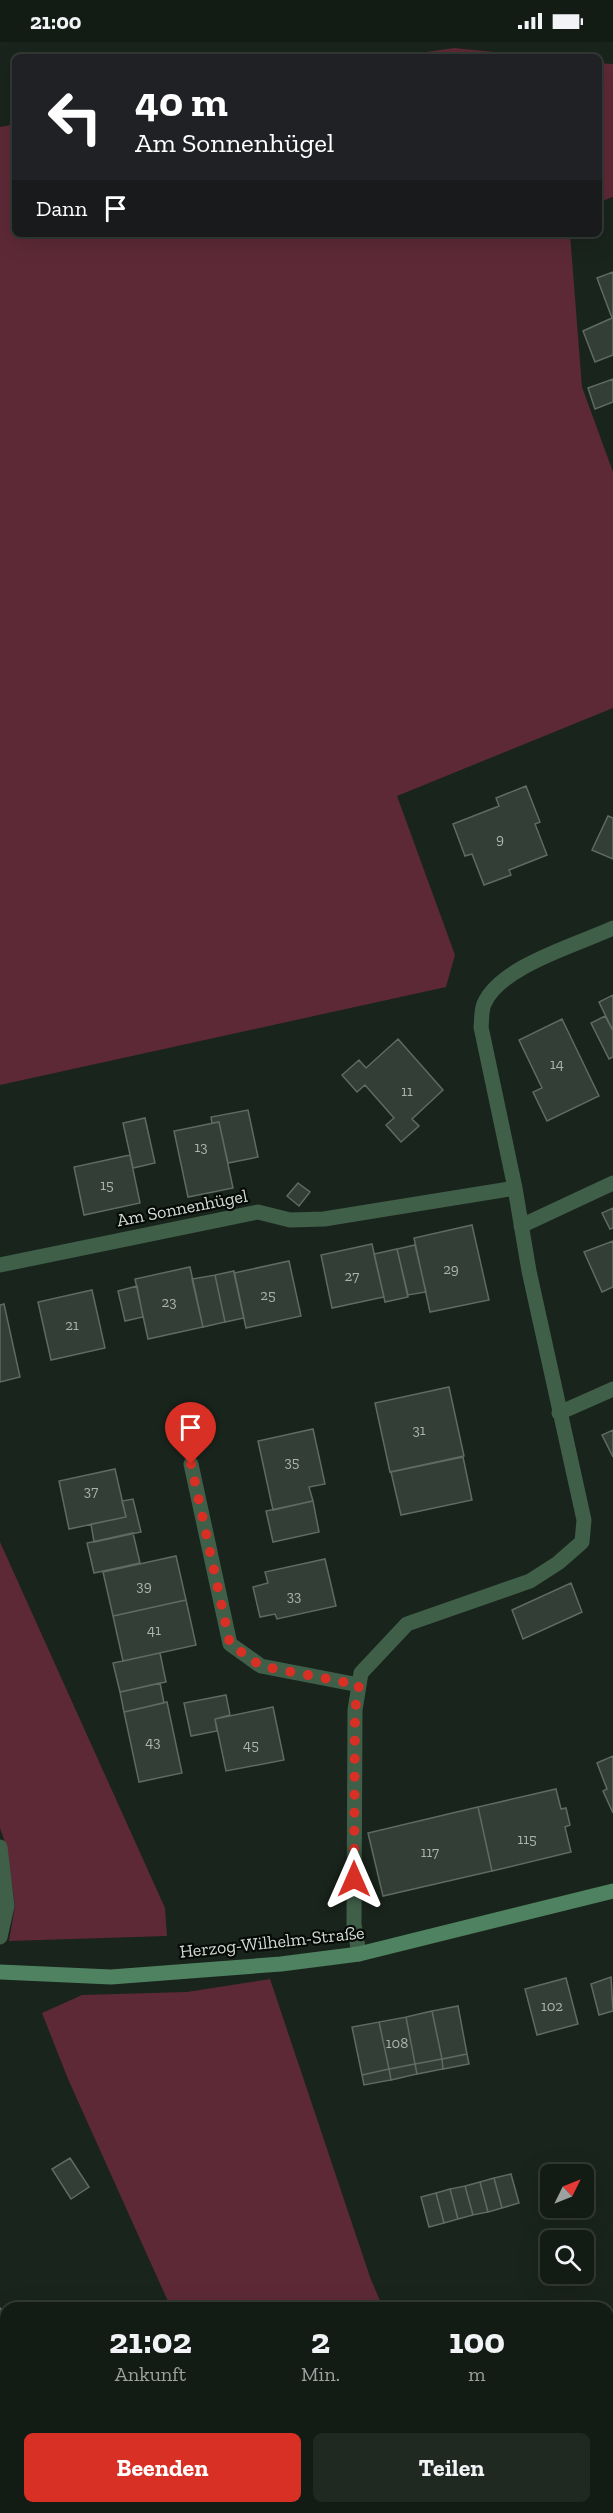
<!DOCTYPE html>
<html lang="de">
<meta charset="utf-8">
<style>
body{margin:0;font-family:"Zilla Slab",serif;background:#202822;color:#f1f3f6;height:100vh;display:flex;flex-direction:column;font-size:22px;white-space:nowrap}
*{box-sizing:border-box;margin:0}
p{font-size:20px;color:#9da1a0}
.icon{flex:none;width:33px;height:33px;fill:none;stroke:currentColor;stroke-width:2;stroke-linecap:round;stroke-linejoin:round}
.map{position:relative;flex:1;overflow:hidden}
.drawer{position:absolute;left:0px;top:2260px;width:614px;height:212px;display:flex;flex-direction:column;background:#131b15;border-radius:18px 18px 0 0;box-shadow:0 6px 24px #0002,0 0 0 2px #323934}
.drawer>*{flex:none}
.top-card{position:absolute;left:12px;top:12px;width:590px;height:183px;border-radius:9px;box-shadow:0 6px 24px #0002,0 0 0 2px #323934;background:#202124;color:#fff;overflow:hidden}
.needle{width:39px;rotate:47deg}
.controls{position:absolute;left:540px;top:2122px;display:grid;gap:12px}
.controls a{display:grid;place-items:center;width:54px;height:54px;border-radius:9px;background:#131b15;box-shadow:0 6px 24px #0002,0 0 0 2px #323934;font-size:30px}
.pin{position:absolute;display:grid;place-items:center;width:51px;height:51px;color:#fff;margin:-62px -26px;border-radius:50% 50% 50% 0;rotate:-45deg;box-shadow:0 0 6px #0007}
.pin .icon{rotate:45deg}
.me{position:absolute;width:66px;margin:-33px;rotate:0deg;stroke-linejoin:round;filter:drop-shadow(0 0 4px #0008)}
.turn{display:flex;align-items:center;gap:21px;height:126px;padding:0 24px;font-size:27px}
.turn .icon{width:78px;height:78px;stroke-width:2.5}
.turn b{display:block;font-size:42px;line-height:51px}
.then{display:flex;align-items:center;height:57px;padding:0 24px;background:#0003;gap:12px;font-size:22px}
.eta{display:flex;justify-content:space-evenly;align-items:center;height:102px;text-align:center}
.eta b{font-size:36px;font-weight:800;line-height:42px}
.cta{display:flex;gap:12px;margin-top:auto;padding:12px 24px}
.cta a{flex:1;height:69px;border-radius:9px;background:#d93025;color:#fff;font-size:24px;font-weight:800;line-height:69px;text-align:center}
.cta a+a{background:#202822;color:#f1f3f6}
.status{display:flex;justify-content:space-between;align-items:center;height:42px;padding:0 30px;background:#131b15;direction:ltr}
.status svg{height:16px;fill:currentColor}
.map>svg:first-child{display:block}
</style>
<div class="status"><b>21:00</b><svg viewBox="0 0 49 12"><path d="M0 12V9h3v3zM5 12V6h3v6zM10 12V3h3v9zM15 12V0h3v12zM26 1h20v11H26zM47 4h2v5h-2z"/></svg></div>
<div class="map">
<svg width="613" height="2471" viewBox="0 0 613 2471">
<rect width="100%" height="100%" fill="#19241c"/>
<path fill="#5d2937" d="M454,6l91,9h-154z
M598,21l15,1v133l-14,5z
M15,82v110h555l12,153 31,85v236l-216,88 58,159 -9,32 -446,98v-958z
M0,1500l165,366 2,28 -158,5 6,-35 -8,-58 -7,-20z
M270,1937l100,298 13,31h-212l-103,-229 -26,-66 40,-18 105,-3z
M260,2466h203l2,5h-203z"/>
<path fill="#333e36" stroke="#5e6b62" stroke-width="1.5" d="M613,230v83l-18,7 -12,-31 29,-13 -15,-40z
M613,337v23l-18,7 -7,-21z
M526,744l14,36 -5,2 12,31 -38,15 2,5 -27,10 -12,-31 -7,2 -12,-32 46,-18 -3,-8z
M608,774l5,2v41l-21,-9z
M613,953v36l-14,-29z
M605,974l8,15v26l-4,2 -18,-36z
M562,977l37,77 -52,25 -14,-29 9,-4 -23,-48z
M398,997l45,51 -31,29 7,7 -18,16 -15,-17 8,-7 -29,-33 -8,7 -15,-17 17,-15 7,8z
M248,1068l10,47 -30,6 -9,-41 -7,1 -1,-6z
M145,1076l10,45 -22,5 -10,-45z
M219,1080l14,66 -45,9 -14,-66z
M130,1113l10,48 -56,12 -10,-48z
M298,1141l12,9 -11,14 -12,-10z
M613,1166v20l-3,1 -8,-16z
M472,1183l17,75 -59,12 -16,-74z
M613,1199v46l-11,5 -18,-40z
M372,1202l12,53 -52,11 -11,-53z
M415,1203l11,47 -18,3 -11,-46z
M397,1207l11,48 -23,5 -11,-48z
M289,1219l12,55 -55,12 -12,-55z
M190,1225l13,60 -55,12 -13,-60z
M234,1229l10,47 -19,4 -10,-47z
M215,1233l10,47 -22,5 -11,-48z
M137,1244l6,31 -18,4 -7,-30z
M92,1248l13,58 -54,12 -13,-58z
M4,1262l16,73 -20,5v-77z
M449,1345l15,69 -74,16 -15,-69z
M313,1387l12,55 -16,3 4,14 -40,9 -15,-69z
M613,1388v27l-11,-22z
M463,1415l9,43 -71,15 -10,-43z
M115,1427l11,48 -57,12 -10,-48z
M133,1457l8,33 -47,10 -3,-18 35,-7 -4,-16z
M313,1459l6,31 -46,10 -7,-31z
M133,1491l7,30 -46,10 -7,-30z
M176,1514l10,44 -73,16 -10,-44z
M325,1517l11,47 -59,13 -2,-5 -15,3 -7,-30 15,-4 -3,-11z
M571,1541l11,29 -59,27 -11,-29z
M186,1558l10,45 -73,16 -10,-45z
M160,1611l6,29 -46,10 -7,-29z
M160,1641l4,20 -40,9 -4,-20z
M226,1653l4,20 -15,4 2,12 -26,5 -7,-33z
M167,1660l15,71 -43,9 -15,-70z
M273,1665l11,53 -58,11 -11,-52z
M613,1714v57l-10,-22 4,-2 -10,-26z
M556,1747l5,20 5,-1 4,17 -5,2 6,25 -79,19 -14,-64z
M478,1765l14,64 -109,25 -15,-63z
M611,1935l2,34 -14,4 -8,-31z
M566,1936l12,46 -41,11 -12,-46z
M458,1964l9,48 -25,5 -10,-48z
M432,1969l10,48 -27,5 -9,-47z
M406,1975l9,47 -26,5 -10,-47z
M379,1980l10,47 -27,6 -10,-48z
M467,2012l2,10 -26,5 -1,-10z
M442,2017l1,10 -26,5 -2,-10z
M415,2022l2,10 -26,6 -2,-11z
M389,2027l2,11 -27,5 -2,-10z
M70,2116l19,29 -18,12 -19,-30z
M511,2132l8,29 -17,5 -8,-30z
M494,2136l8,30 -14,4 -8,-30z
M480,2140l8,30 -15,3 -8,-29z
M465,2144l8,29 -15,4 -8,-30z
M450,2147l8,30 -14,4 -8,-30z
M436,2151l8,30 -15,4 -8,-30z
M0,2266l6,5v12l-6,7z
M0,2348l6,5v96l-6,-6z
M24,2466h45l-5,5h-34z"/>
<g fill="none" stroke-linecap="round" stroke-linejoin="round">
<path stroke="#405f49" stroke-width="15" d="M521,1184l92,-43
M0,1223l258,-53 32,8 34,-1 191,-31
M559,1371l54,-24
M191,1422l39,180 31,22 98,19
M0,1805l7,59 -7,31
M359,1912l-5,-30 1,-214 6,-37 46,-49 123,-43 28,-18 24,-21 2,-22 -55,-249 -14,-83 -34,-161c1,-7 0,-16 3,-23 16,-38 93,-59 129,-76"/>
<path stroke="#4f8260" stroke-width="15" d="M0,1930l111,5 170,-13 78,-10 254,-63"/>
</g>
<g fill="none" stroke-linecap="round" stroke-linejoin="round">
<path stroke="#d93025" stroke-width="10" stroke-dasharray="0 18" d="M191,1422l39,180 31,22 98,19 -4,25 -1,169"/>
</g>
<g text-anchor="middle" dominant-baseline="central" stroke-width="4.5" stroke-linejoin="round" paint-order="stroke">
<g font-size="15" fill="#abb4ad">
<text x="500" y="797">9</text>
<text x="557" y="1022">14</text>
<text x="407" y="1049">11</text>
<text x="201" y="1105">13</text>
<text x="107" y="1143">15</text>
<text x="451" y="1227">29</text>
<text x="352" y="1234">27</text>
<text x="268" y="1253">25</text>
<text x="169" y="1260">23</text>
<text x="72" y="1283">21</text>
<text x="419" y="1388">31</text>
<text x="292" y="1420">35</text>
<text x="91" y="1449">37</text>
<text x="144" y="1544">39</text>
<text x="294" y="1554">33</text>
<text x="154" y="1588">41</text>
<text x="153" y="1700">43</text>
<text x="251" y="1703">45</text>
<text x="527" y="1797">115</text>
<text x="430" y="1810">117</text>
<text x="552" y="1964">102</text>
<text x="397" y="2001">108</text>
</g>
<g font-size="18" fill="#d3dbd5" stroke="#070b08">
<text transform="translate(182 1166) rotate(-11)">Am Sonnenhügel</text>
<text transform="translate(272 1900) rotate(-6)">Herzog-Wilhelm-Straße</text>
</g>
</g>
</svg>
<div class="controls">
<a><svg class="needle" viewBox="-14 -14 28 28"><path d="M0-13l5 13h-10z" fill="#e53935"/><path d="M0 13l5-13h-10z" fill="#9da1a0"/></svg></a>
<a><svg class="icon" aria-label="search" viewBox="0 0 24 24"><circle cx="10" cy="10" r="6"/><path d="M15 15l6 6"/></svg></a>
</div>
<div class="pin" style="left:191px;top:1422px;background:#d93025"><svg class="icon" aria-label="arrive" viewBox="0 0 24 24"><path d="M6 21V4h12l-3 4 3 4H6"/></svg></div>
<svg class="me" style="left:354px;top:1837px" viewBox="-20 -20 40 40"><path d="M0-17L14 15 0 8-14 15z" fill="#d93025" stroke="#fff" stroke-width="4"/></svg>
<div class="top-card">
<div class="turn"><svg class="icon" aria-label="left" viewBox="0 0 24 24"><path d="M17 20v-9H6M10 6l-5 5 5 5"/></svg><div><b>40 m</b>Am Sonnenhügel</div></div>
<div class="then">Dann<svg class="icon" aria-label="arrive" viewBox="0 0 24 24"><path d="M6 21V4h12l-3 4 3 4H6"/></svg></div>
</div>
<section class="drawer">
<div class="eta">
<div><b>21:02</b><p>Ankunft</p></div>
<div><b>2</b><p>Min.</p></div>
<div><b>100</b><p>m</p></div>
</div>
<div class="cta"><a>Beenden</a><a>Teilen</a></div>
</section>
</div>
